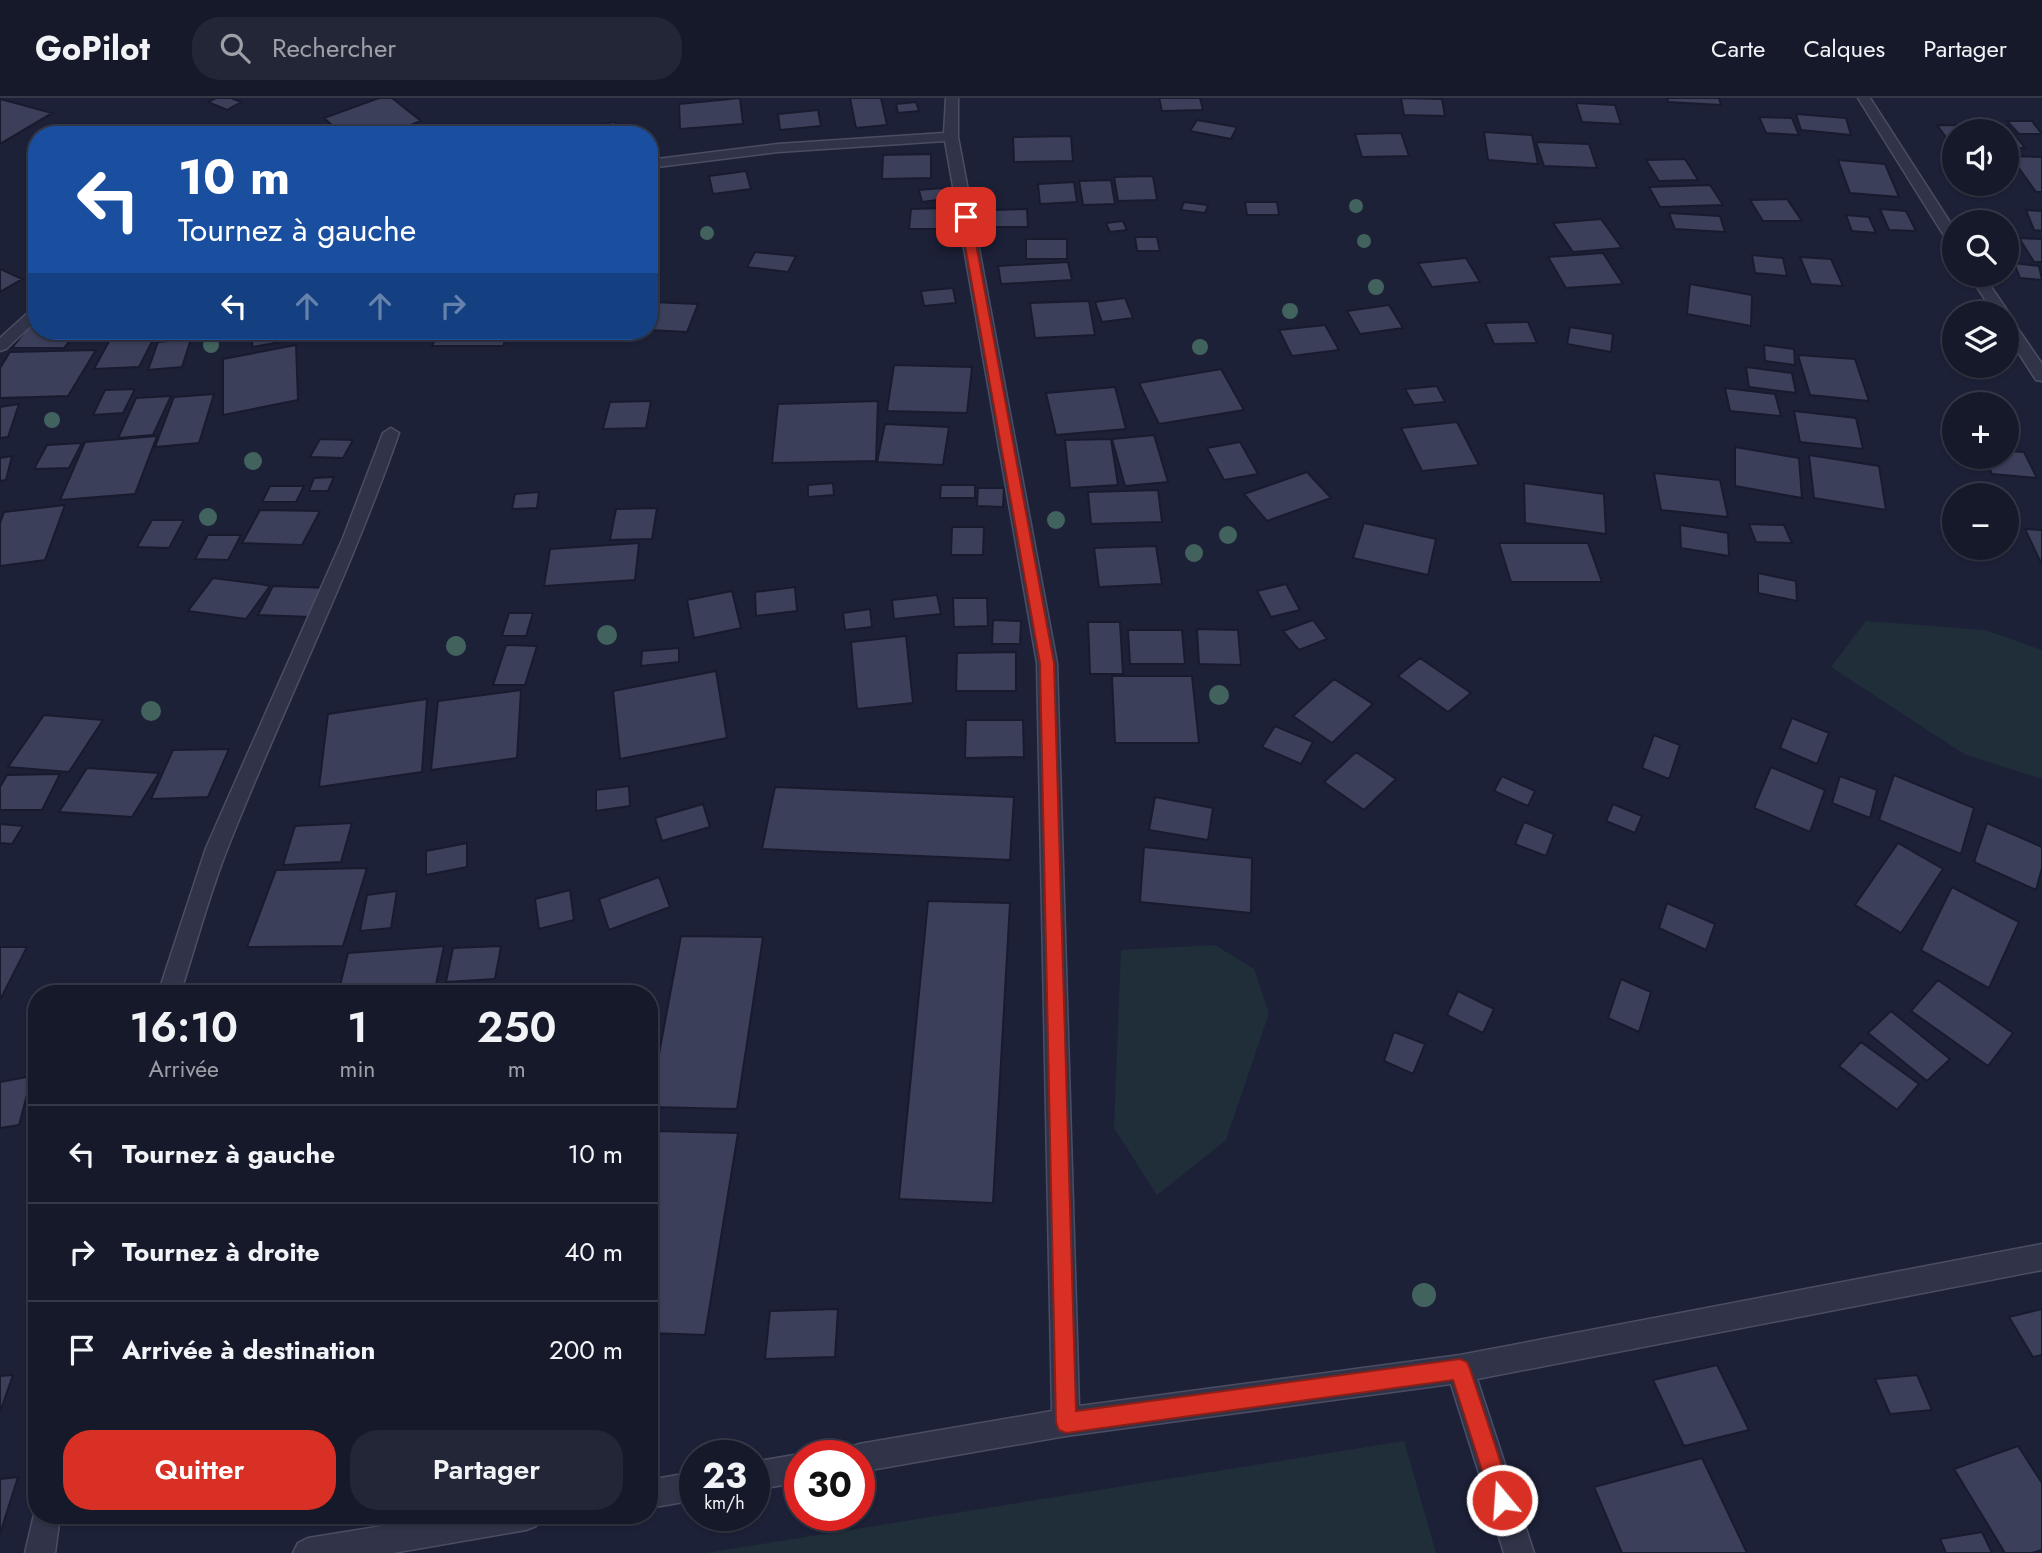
<!DOCTYPE html>
<html lang="fr">
<meta charset="utf-8">
<style>
body{margin:0;font-family:Jost,sans-serif;background:#232636;color:#f1f3f6;height:100vh;display:flex;flex-direction:column;font-size:26px;white-space:nowrap}
*{box-sizing:border-box;margin:0}
p{font-size:23px;color:#9ea0a8}
.icon{flex:none;width:38px;height:38px;fill:none;stroke:currentColor;stroke-width:2;stroke-linecap:round;stroke-linejoin:round}
.map{position:relative;flex:1;overflow:hidden}
.side{position:absolute;left:28px;top:887px;width:630px;height:539px;display:flex;flex-direction:column;background:#16192a;border-radius:28px;box-shadow:0 2px 5px #0004,0 0 0 2px #353847}
.side>*{flex:none}
.banner{position:absolute;left:28px;top:28px;width:630px;height:214px;border-radius:28px;box-shadow:0 2px 5px #0004,0 0 0 2px #353847;background:#1a4fa0;color:#fff;overflow:hidden}
.controls{position:absolute;left:1942px;top:21px;display:grid;gap:14px}
.controls a{display:grid;place-items:center;width:77px;height:77px;border-radius:50%;background:#16192a;box-shadow:0 2px 5px #0004,0 0 0 2px #353847;font-size:35px}
.speed{position:absolute;left:679px;top:1342px;display:flex;gap:14px;font-size:35px;font-weight:700;text-align:center}
.speed>*{display:grid;place-content:center;width:91px;height:91px;border-radius:50%;background:#16192a;box-shadow:0 2px 5px #0004,0 0 0 2px #353847;line-height:1}
.speed small{font-size:18px;font-weight:400}
.speed .limit{border:10px solid #d22;background:#fff;color:#111}
.pin{position:absolute;display:grid;place-items:center;width:60px;height:60px;color:#fff;margin:-30px;border-radius:14px;box-shadow:0 4px 10px #0006}
.me{position:absolute;width:77px;margin:-38px;rotate:342deg;stroke-linejoin:round;filter:drop-shadow(0 0 5px #0008)}
.turn{display:flex;align-items:center;gap:24px;height:147px;padding:0 35px;font-size:32px}
.turn .icon{width:91px;height:91px;stroke-width:2.5}
.turn b{display:block;font-size:49px;line-height:60px}
.lanes{display:flex;align-items:center;height:66px;padding:0 35px;background:#0003;justify-content:center;gap:35px;direction:ltr}
.lanes .off{opacity:.35}
.eta{display:flex;justify-content:space-evenly;align-items:center;height:119px;text-align:center}
.eta b{font-size:42px;font-weight:600;line-height:49px}
.button{display:flex;gap:14px;margin-top:auto;padding:14px 35px}
.button a{flex:1;height:80px;border-radius:28px;background:#d93025;color:#fff;font-size:28px;font-weight:600;line-height:80px;text-align:center}
.button a+a{background:#232636;color:#f1f3f6}
ul{padding:0;list-style:none}
li{display:flex;align-items:center;gap:21px;height:98px;padding:0 35px;border-top:2px solid #353847}
li div{flex:1}
li b{display:block;font-size:26px}
li em{font-style:normal}
header{display:flex;align-items:center;gap:42px;box-sizing:border-box;height:98px;padding:0 35px;background:#16192a;border-bottom:2px solid #353847}
header strong{font-size:33px}
nav{display:flex;gap:38px;margin-inline-start:auto;font-size:24px}
.search{width:490px;height:63px;background:#232636;display:flex;align-items:center;gap:18px;box-sizing:border-box;padding:0 24px;border-radius:28px;color:#9ea0a8;font-size:26px}
.map>svg:first-child{display:block}
</style>
<header>
<strong>GoPilot</strong>
<div class="search"><svg class="icon" aria-label="search" viewBox="0 0 24 24"><circle cx="10" cy="10" r="6"/><path d="M15 15l6 6"/></svg>Rechercher</div>
<nav><a>Carte</a><a>Calques</a><a>Partager</a></nav>
</header>
<div class="map">
<svg width="2042" height="1455" viewBox="0 0 2042 1455">
<rect width="100%" height="100%" fill="#1d2138"/>
<path fill="#1f2e39" d="M1866,523l119,9 57,20v129l-78,-25 -133,-87z
M1215,847l39,24 15,44 -43,127 -69,55 -43,-67 7,-178z
M1404,1343l32,112h-730z"/>
<path fill="#3b3f5a" stroke="#181b2e" stroke-width="2" d="M216,0h15l10,4 -14,8 -19,-8z
M379,0h13l29,23 -37,14h-41l-19,-17z
M740,0l3,26 -63,5 -1,-25z
M850,0h31l6,27 -31,3z
M1159,0h41l3,12 -41,1z
M1401,0l41,1 3,17 -41,-1z
M1667,0h52l2,7 -53,-3z
M0,1l52,14 -52,31z
M916,4l3,9 -21,2 -2,-9z
M1576,5l39,2 6,19 -39,-2z
M818,12l3,16 -41,4 -2,-16z
M1796,16l50,4 5,17 -50,-5z
M1759,19l33,1 7,17 -33,-2z
M1197,22l40,7 -6,12 -41,-8z
M2007,23h25l10,13h-23z
M615,24l4,13h-21l-2,-10z
M1937,27l71,1 17,22h-18v-17h-52l-2,16z
M92,31l30,6h-39z
M1484,34l48,3 6,29 -50,-4z
M1401,35l8,23 -47,1 -7,-23z
M1071,38l2,25 -59,1 -1,-25z
M1536,44l53,2 8,24 -53,-2z
M931,56v24l-49,1 1,-24z
M2010,58l32,1v35h-6z
M1685,61l13,21 -39,1 -13,-21z
M1838,62l47,4 14,33 -49,-4z
M746,73l5,18 -38,5 -4,-18z
M1153,78l4,24 -39,1 -4,-24z
M1111,82l4,24 -32,1 -4,-24z
M1074,84l3,20 -37,2 -2,-20z
M1710,87l13,20 -63,2 -11,-20z
M942,90l3,11 -23,3 -3,-12z
M1787,101l15,22h-39l-13,-21z
M1184,104l24,3 -3,8 -24,-3z
M1245,104h32l2,13h-32z
M946,110l-1,21h-36l2,-20z
M1027,111l1,18h-35v-17z
M1880,111l26,2 10,20 -27,-1z
M2026,112l16,1v20l-8,-1z
M1669,115l51,3 5,16 -50,-3z
M1846,117l23,2 7,16 -24,-2z
M1601,121l21,29 -49,4 -20,-29z
M1123,123l4,9 -17,2 -4,-9z
M1135,139h22l3,14h-23z
M2019,140l23,1v23h-8z
M1026,141h41v20h-41z
M755,154l41,4 -8,16 -41,-5z
M1603,155l20,31 -57,4 -18,-31z
M1752,157l31,3 4,18 -32,-3z
M1800,159l31,2 12,27 -32,-2z
M1466,160l14,24 -48,5 -14,-24z
M1068,164l4,18 -71,4 -3,-18z
M2014,165l25,3 3,14 -22,-2z
M0,171l22,10 -22,13z
M1690,186l62,11 -1,31 -64,-12z
M953,190l3,15 -32,3 -3,-15z
M1125,200l8,20 -31,4 -7,-20z
M1089,203l6,34 -60,3 -5,-35z
M652,204l46,2 -11,28 -38,-2z
M1389,207l14,23 -43,6 -13,-23z
M37,218v15h40l-13,17h-52z
M1528,224l9,21 -43,1 -9,-21z
M1325,227l14,25 -47,6 -13,-26z
M1570,229l43,7 -2,18 -44,-8z
M253,233h67v4l-68,12z
M439,233h71l-7,15h-71z
M157,234l-18,35 -45,2 19,-35z
M191,241l-9,28 -34,3 10,-28z
M296,247l2,55 -75,15v-56z
M1764,247l30,4 1,16 -30,-4z
M96,252l-28,46 -68,2v-30l10,-16z
M1798,257l57,4 14,42 -59,-6z
M894,267l78,2 -5,46 -80,-2z
M1746,269l46,6 4,20 -47,-6z
M1221,271l23,41 -85,14 -20,-41z
M1437,288l8,16 -31,3 -9,-16z
M1115,289l11,42 -70,6 -10,-42z
M1725,290l50,6 6,22 -51,-5z
M135,291l-12,24 -30,2 12,-25z
M214,296l-15,49 -44,4 19,-50z
M171,298l-18,39 -35,3 18,-40z
M651,303l-5,27 -43,1 7,-27z
M878,303l-2,60 -104,2 6,-59z
M19,306l-11,33 -8,1v-31z
M1794,313l62,7 7,31 -63,-7z
M1457,324l22,43 -57,6 -21,-43z
M885,326l64,3 -6,38 -66,-3z
M1154,337l14,47 -43,4 -13,-47z
M157,338l-22,58 -75,6 25,-58z
M320,341l33,1 -10,18 -33,-1z
M1111,341l7,46 -48,3 -5,-48z
M1240,344l18,32 -34,6 -17,-32z
M82,345l-13,25 -35,1 13,-24z
M1735,349l64,11 3,40 -67,-12z
M2007,353l17,1 13,26 -45,-4 -8,-17h23z
M1809,357l70,11 7,44 -72,-12z
M12,358l-6,24 -6,1v-23z
M1307,374l24,26 -64,23 -23,-27z
M1654,375l66,7 8,37 -67,-7z
M334,379l-6,14h-19l5,-13z
M833,385l1,12 -26,2v-12z
M1524,385l80,11 2,40 -81,-11z
M941,387h34v13h-35z
M270,388h34l-8,16h-34z
M978,390h26l-1,19 -26,-1z
M1158,392l4,32 -71,2 -3,-32z
M539,394l-2,16 -25,1 3,-15z
M65,407l-20,55 -45,6v-43l4,-11z
M657,410l-5,31 -42,1 6,-31z
M260,412l60,1 -18,34 -60,-2z
M152,422h32l-15,28 -32,-1z
M1364,425l72,16 -8,36 -75,-17z
M1749,426l35,1 8,18 -36,-1z
M1680,427l48,8 1,23 -48,-8z
M952,429h32l-1,28h-32z
M2025,431l17,1v35z
M208,437h33l-13,25 -33,-1z
M639,445l-4,37 -91,6 6,-37z
M1499,445h89l14,39h-91z
M1156,448l6,38 -63,3 -5,-39z
M1758,475l38,8 1,20 -39,-8z
M213,480l47,6 10,2 -24,33 -58,-8z
M1286,486l14,26 -29,7 -14,-26z
M273,488l54,2 -15,29 -54,-2z
M795,489l2,24 -41,5 -1,-24z
M732,493l9,37 -47,10 -7,-38z
M937,497l4,19 -47,5 -2,-19z
M953,500h34l1,28 -34,1z
M870,511l2,18 -27,3 -2,-17z
M509,515h24l-7,23h-24z
M993,522l28,1 -1,23h-28z
M1313,522l14,19 -28,11 -16,-19z
M1088,524h32l3,52h-33z
M1197,531l41,1 3,35 -42,-1z
M1128,532h54l3,34h-55z
M906,538l7,67 -56,6 -6,-67z
M506,547l31,1 -12,39h-32z
M679,550v14l-38,4 1,-15z
M1016,554v39h-60l1,-38z
M1420,560l51,35 -23,19 -50,-36z
M716,573l11,67 -107,21 -7,-68z
M1112,578h80l7,67h-84z
M1334,581l39,25 -41,39 -39,-27z
M521,592l-4,68 -86,12 7,-69z
M427,601l-5,73 -103,15 9,-73z
M44,617l59,5 -34,52 -61,-5z
M1792,620l37,15 -12,31 -37,-16z
M966,622h57l1,37 -59,1z
M1275,628l38,16 -12,22 -39,-17z
M1654,637l26,10 -11,34 -27,-11z
M229,651l-21,48 -57,2 22,-49z
M1356,654l40,27 -32,31 -40,-28z
M1771,669l54,23 -15,42 -56,-24z
M87,670l72,5 -27,44 -73,-5z
M60,676l-18,36h-42v-23l7,-12z
M1894,677l80,33 -13,46 -82,-34z
M1502,678l33,15 -7,15 -34,-15z
M1840,678l37,14 -7,28 -38,-15z
M629,688l1,20 -34,5v-21z
M775,689l239,10 -4,63 -248,-11z
M1155,699l58,11 -5,32 -59,-10z
M703,706l7,23 -48,14 -7,-23z
M1613,706l29,12 -7,17 -29,-12z
M1524,724l30,12 -8,22 -31,-12z
M352,725l-11,39 -58,3 12,-39z
M1987,725l55,24v21l-6,22 -62,-28z
M0,726l23,2 -11,18 -12,-1z
M467,745v24l-41,8v-24z
M1898,745l45,26 -42,64 -46,-28z
M1144,749l108,11 -1,55 -111,-11z
M367,770l-24,78 -96,1 29,-77z
M659,779l11,30 -61,23 -10,-31z
M1952,789l67,35 -30,66 -68,-38z
M570,792l4,30 -35,9 -4,-30z
M397,793l-6,37 -31,3 7,-36z
M928,803l82,2 -17,300 -94,-4z
M1667,805l48,21 -9,26 -47,-22z
M681,838l82,1 -26,172 -88,-2z
M444,848l-10,48h-96l10,-41z
M501,848l-6,33 -49,3 7,-34z
M0,849h27l-27,53z
M1621,881l30,13 -12,40 -31,-14z
M1938,882l75,53 -25,33 -77,-55z
M1458,893l36,18 -11,24 -36,-18z
M1891,913l59,48 -23,22 -59,-48z
M1394,934l31,12 -12,30 -29,-13z
M1861,944l58,42 -22,26 -58,-44z
M32,978l-13,49 -19,3v-46z
M654,1033l84,2 -33,202 -56,-2v-182z
M838,1211l-3,48 -70,2 5,-48z
M2042,1211v46l-9,2 -24,-40z
M1717,1267l32,65 -65,16 -31,-66z
M13,1277l-13,37v-36z
M1917,1277l15,35 -42,4 -15,-35z
M2018,1348l24,37v67l-10,3h-27l-51,-84z
M1702,1360l45,95h-125l-28,-66z
M18,1379l-18,57v-55z
M1982,1434l10,21h-46l-6,-14z"/>
<g fill="none" stroke-linecap="round" stroke-linejoin="round">
<defs>
<path id="street" d="M946,0h12v39l99,526 22,743 381,-51 582,-111v26l-565,109 57,174h-30l-53,-169 -385,52 -207,36v-16h-13l3,-8 10,-4 193,-33 -15,-748 -92,-522 -167,11 -129,16v-8l129,-16 166,-11z
M1858,0h12l85,132v16l-7,-4z
M1969,177h14l26,38 -2,2 -13,-2z
M37,209v13l-31,29 -6,2v-13l32,-29z
M2007,220l5,2 30,44v17l-6,-1 -29,-45z
M391,330l8,5c-49,141 -116,275 -171,414 -19,48 -32,98 -48,147h-22l48,-146 137,-310 40,-105z
M800,1356l5,2h-5v26l-46,8v-28z
M695,1374v28l-46,8v-28z
M36,1408l1,10h23l-5,37h-30z
M444,1418h96l-4,10 -10,4 -133,23h-100l5,-10 10,-5z"/>
</defs>
<use href="#street" stroke="#4b4e63" stroke-width="3"/>
<use href="#street" fill="#313448" fill-rule="evenodd"/>
</g>
<g fill="#42625e">
<circle cx="1356" cy="108" r="7"/>
<circle cx="707" cy="135" r="7"/>
<circle cx="1364" cy="143" r="7"/>
<circle cx="1376" cy="189" r="8"/>
<circle cx="1290" cy="213" r="8"/>
<circle cx="211" cy="247" r="8"/>
<circle cx="1200" cy="249" r="8"/>
<circle cx="52" cy="322" r="8"/>
<circle cx="253" cy="363" r="9"/>
<circle cx="208" cy="419" r="9"/>
<circle cx="1056" cy="422" r="9"/>
<circle cx="1228" cy="437" r="9"/>
<circle cx="1194" cy="455" r="9"/>
<circle cx="607" cy="537" r="10"/>
<circle cx="456" cy="548" r="10"/>
<circle cx="1219" cy="597" r="10"/>
<circle cx="151" cy="613" r="10"/>
<circle cx="1424" cy="1197" r="12"/>
</g>
<path fill="#d93025" stroke="#8d1f18" stroke-width="2" d="M966,116l5,3 83,446 22,748 384,-52 7,3 3,7 43,131 -3,8 -8,3 -8,-3 -41,-128 -387,53 -7,-3 -3,-8 -16,-759 -80,-446z"/>
</svg>
<div class="controls">
<a><svg class="icon" aria-label="sound" viewBox="0 0 24 24"><path d="M4 9h4l5-4v14l-5-4H4zM17 9q2 3 0 6"/></svg></a>
<a><svg class="icon" aria-label="search" viewBox="0 0 24 24"><circle cx="10" cy="10" r="6"/><path d="M15 15l6 6"/></svg></a>
<a><svg class="icon" aria-label="layers" viewBox="0 0 24 24"><path d="M12 4l9 5-9 5-9-5zM3 14l9 5 9-5"/></svg></a>
<a>+</a>
<a>−</a>
</div>
<div class="speed"><div>23<small>km/h</small></div><div class="limit">30</div></div>
<div class="pin" style="left:966px;top:119px;background:#d93025"><svg class="icon" aria-label="arrive" viewBox="0 0 24 24"><path d="M6 21V4h12l-3 4 3 4H6"/></svg></div>
<svg class="me" style="left:1502px;top:1402px" viewBox="-20 -20 40 40"><circle r="17" fill="#d93025" stroke="#fff" stroke-width="3"/><path d="M0-11L8 9 0 5-8 9z" fill="#fff"/></svg>
<div class="banner">
<div class="turn"><svg class="icon" aria-label="left" viewBox="0 0 24 24"><path d="M17 20v-9H6M10 6l-5 5 5 5"/></svg><div><b>10 m</b>Tournez à gauche</div></div>
<div class="lanes"><svg class="icon" aria-label="left" viewBox="0 0 24 24"><path d="M17 20v-9H6M10 6l-5 5 5 5"/></svg><svg class="icon off" aria-label="ahead" viewBox="0 0 24 24"><path d="M12 20V5M6 11l6-6 6 6"/></svg><svg class="icon off" aria-label="ahead" viewBox="0 0 24 24"><path d="M12 20V5M6 11l6-6 6 6"/></svg><svg class="icon off" aria-label="right" viewBox="0 0 24 24"><path d="M7 20v-9h11M14 6l5 5-5 5"/></svg></div>
</div>
<section class="side">
<div class="eta">
<div><b>16:10</b><p>Arrivée</p></div>
<div><b>1</b><p>min</p></div>
<div><b>250</b><p>m</p></div>
</div>
<ul>
<li><svg class="icon" aria-label="left" viewBox="0 0 24 24"><path d="M17 20v-9H6M10 6l-5 5 5 5"/></svg><div><b>Tournez à gauche</b></div><em>10 m</em></li>
<li><svg class="icon" aria-label="right" viewBox="0 0 24 24"><path d="M7 20v-9h11M14 6l5 5-5 5"/></svg><div><b>Tournez à droite</b></div><em>40 m</em></li>
<li><svg class="icon" aria-label="arrive" viewBox="0 0 24 24"><path d="M6 21V4h12l-3 4 3 4H6"/></svg><div><b>Arrivée à destination</b></div><em>200 m</em></li>
</ul>
<div class="button"><a>Quitter</a><a>Partager</a></div>
</section>
</div>
